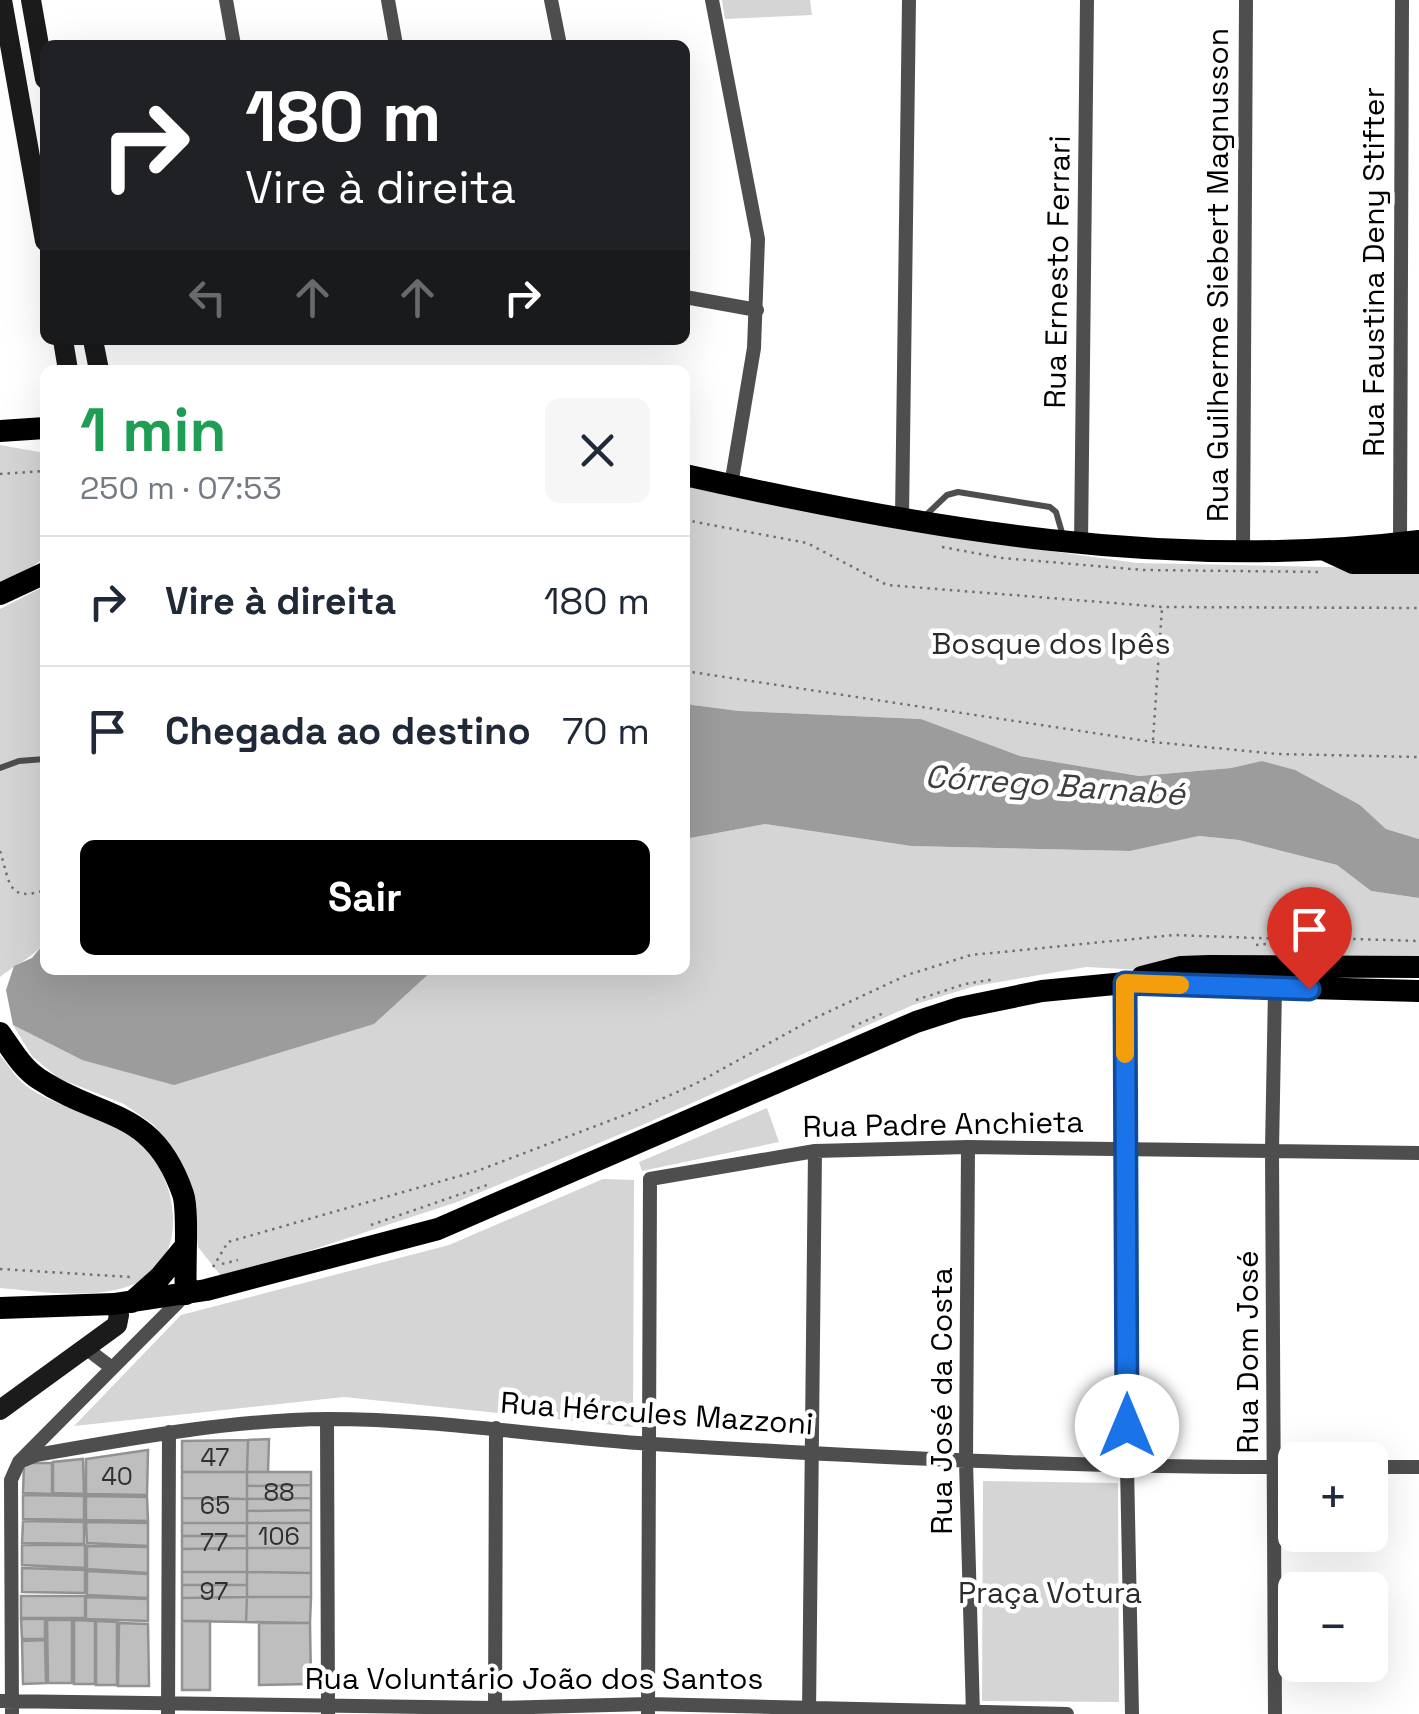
<!DOCTYPE html>
<html lang="pt">
<meta charset="utf-8">
<style>
body{margin:0;font-family:"Space Grotesk",sans-serif;background:#f6f6f7;color:#1f2937;height:100vh;display:flex;flex-direction:column;font-size:38px;white-space:nowrap}
*{box-sizing:border-box;margin:0}
p{font-size:32px;color:#747a83}
.icon{flex:none;width:55px;height:55px;fill:none;stroke:currentColor;stroke-width:2;stroke-linecap:round;stroke-linejoin:round}
.map{position:relative;flex:1;overflow:hidden}
.drawer{position:absolute;left:40px;top:365px;width:650px;height:610px;display:flex;flex-direction:column;background:#fff;border-radius:15px;box-shadow:0 10px 40px #0002}
.drawer>*{flex:none}
.banner{position:absolute;left:40px;top:40px;width:650px;height:305px;border-radius:15px;box-shadow:0 10px 40px #0002;background:#202124;color:#fff;overflow:hidden}
.tools{position:absolute;left:1278px;top:1442px;display:grid;gap:20px}
.tools a{display:grid;place-items:center;width:110px;height:110px;border-radius:15px;background:#fff;box-shadow:0 10px 40px #0002;font-size:50px}
.pin{position:absolute;display:grid;place-items:center;width:85px;height:85px;color:#fff;margin:-102px -42px;border-radius:50% 50% 50% 0;rotate:-45deg;box-shadow:0 0 10px #0007}
.pin .icon{rotate:45deg}
.me{position:absolute;width:110px;margin:-55px;rotate:0deg;stroke-linejoin:round;filter:drop-shadow(0 0 8px #0008)}
.turn{display:flex;align-items:center;gap:35px;height:210px;padding:0 40px;font-size:45px}
.turn .icon{width:130px;height:130px;stroke-width:2.5}
.turn b{display:block;font-size:70px;line-height:85px}
.lanes{display:flex;align-items:center;height:95px;padding:0 40px;background:#0003;justify-content:center;gap:50px;direction:ltr}
.lanes .off{opacity:.35}
.round{display:grid;place-items:center;flex:none;width:105px;height:105px;border-radius:15px;background:#f6f6f7}
.head{display:flex;align-items:center;justify-content:space-between;height:170px;padding:0 40px}
h1{font-size:60px;font-weight:700;line-height:75px;color:#1e9e55}
.action{display:flex;gap:20px;margin-top:auto;padding:20px 40px}
.action a{flex:1;height:115px;border-radius:15px;background:#000;color:#fff;font-size:40px;font-weight:700;line-height:115px;text-align:center}
ul{padding:0;list-style:none}
li{display:flex;align-items:center;gap:30px;height:130px;padding:0 40px;border-top:2px solid #e0e1e3}
li div{flex:1}
li b{display:block;font-size:38px}
li em{font-style:normal}
.map>svg:first-child{display:block}
</style>
<div class="map">
<svg width="1419" height="1714" viewBox="0 0 1419 1714">
<rect width="100%" height="100%" fill="#fff"/>
<path fill="#d5d5d5" d="M722,0h88l2,15 -87,4z
M0,445l45,8v104l-18,14 -27,10z
M685,481l222,50 230,32 282,6v270l-33,-10 -26,-24 -97,-44 -32,7 -92,8 -119,-20 -99,-37 -182,-8 -54,-7z
M45,586v356c-13,16 -29,22 -45,35v-368z
M765,824l146,22 219,5 69,-15 40,4 98,25 34,26 48,7v61l-277,11 -56,-3 -111,19 -62,19 -273,121 -183,76 -167,55 -69,19 -23,-29 -6,-52 -14,-38 -24,-32 -30,-21 -66,-26 -26,-22 -19,-31 69,35 291,-36 60,-54h252v-131z
M0,1055c8,10 15,22 25,30 29,22 66,27 98,45 41,23 63,84 42,127 -25,51 -120,35 -165,31z
M767,1108l12,34 -137,29 -3,-9z
M603,1179l31,1 -1,247 -289,-30 -270,29 107,-111 268,-70z
M983,1481l135,2 1,219 -137,-1z"/>
<path fill="#9c9c9c" d="M685,704l54,7 182,8 99,37 119,20 92,-8 31,-7 33,9 65,35 26,24 33,10v59l-48,-7 -34,-26 -98,-25 -40,-4 -69,15 -219,-5 -146,-22 -80,15z
M45,942v28h388l-59,54 -200,61 -92,-25 -69,-35 -7,-35 8,-24 18,-8z"/>
<path fill="#bebebe" stroke="#929292" stroke-width="2.5" d="M269,1439l-1,33h-21l1,-32z
M248,1440l-1,32h-65v-31z
M148,1450l-1,45 -61,-1v-35z
M83,1459l1,35 -31,-1v-31z
M24,1463h28v31l-29,-1z
M182,1472h65v27l-65,-1z
M247,1472h64v13l-64,1z
M311,1485v13l-64,1v-13z
M23,1495l61,1v24l-61,-1z
M86,1496l61,1 1,24 -62,-1z
M182,1498l65,1v24h-65z
M311,1498v12l-64,1v-12z
M311,1510v13h-64v-12z
M23,1521l61,1v22l-62,-1z
M86,1522l62,1v23l-61,-3z
M182,1523h65v13h-65z
M247,1523h64v25h-64z
M182,1536h65v12l-65,1z
M22,1545h63v23l-63,-3z
M87,1546l61,1v26l-61,-4z
M247,1548v24h-65v-23z
M247,1548h64v25l-64,-1z
M22,1568l63,2v23l-63,-1z
M87,1571l61,3v24l-61,-3z
M182,1572h65v13h-65z
M247,1572l64,1v24h-64z
M182,1585h65v12l-65,1z
M21,1596h64v22h-64z
M86,1597l62,2v22l-62,-2z
M247,1597l-1,25 -64,-1v-23z
M247,1597h64l-1,26 -64,-1z
M21,1619h24v20h-23z
M47,1620h25v63h-24z
M74,1620l21,1v63h-21z
M96,1621l21,1v63h-21z
M182,1621h28v69h-28z
M119,1623l29,1 1,62h-31z
M259,1623h51l1,61 -52,1z
M45,1640l1,43 -23,1 -1,-43z"/>
<g fill="none" stroke-linecap="round" stroke-linejoin="round">
<path stroke="#707070" stroke-width="2.5" stroke-dasharray="2.5 5" stroke-linecap="butt" d="M0,474l45,-3
M685,520l122,23 80,42 276,22 256,1
M942,547l60,11 141,12 180,2
M685,671l468,71 125,12 141,3
M1153,740l9,-132
M0,851c10,31 7,52 45,39
M1256,945l68,-7 95,3
M916,1000l49,-16 30,-5
M852,1027l34,-15
M371,1225l116,-40
M222,1264l16,-4
M213,1267l15,-25 249,-71 153,-58 65,-29 118,-65 64,-30 30,-14 64,-20 203,-20 110,4
M0,1269l130,8"/>
<path stroke="#4e4e4e" stroke-width="6" d="M925,516l22,-21 11,-3 92,15 6,5 7,24
M0,768l19,-7 26,-2"/>
<path stroke="#4e4e4e" stroke-width="14" d="M226,0l8,45
M388,0l8,45
M551,0l9,45
M712,0l46,239 -4,109 -23,137
M685,297l72,13
M902,517l7,-517
M1400,544l2,-544
M1081,545l6,-545
M1243,551l3,-551
M1125,983l2,483 5,248
M968,1147l-2,315 7,252
M87,1349l25,19
M327,1419l1,294
M19,1462l17,-7c96,-17 195,-35 292,-36 109,0 217,18 325,25 214,13 428,24 642,23
M1370,1467h49
M0,1701l495,7 153,-4 419,10
M12,1714l-1,-234 8,-18 166,-167
M168,1714l1,-282
M495,1714l1,-286
M648,1714l2,-535 165,-28 153,-4 451,6
M809,1714l6,-563
M1275,1714l-3,-564 3,-161"/>
<path stroke="#1b1b1b" stroke-width="20" d="M2,0l43,241
M31,0l14,79
M63,340l5,30
M93,340l6,30
M0,1410l117,-85 2,-10 -5,-11"/>
<path stroke="#000" stroke-width="22" d="M0,431l45,-3
M685,475c240,54 487,97 734,66
M1325,550l28,13h66
M0,594l45,-21
M1142,977l39,-10 28,-1 210,1
M0,1033c12,17 22,35 39,46 63,42 114,28 144,115 6,18 1,76 3,100
M132,1302l28,-25 24,-29
M0,1308l114,-4 92,-14 232,-61 478,-207 43,-14 83,-17 83,-8 294,8"/>
</g>
<g fill="none" stroke-linecap="round" stroke-linejoin="round">
<defs>
<path id="route" d="M1127,1426l-2,-443 184,6"/>
</defs>
<use href="#route" stroke="#114b97" stroke-width="25"/>
<use href="#route" stroke="#1a73e8" stroke-width="18"/>
<path stroke="#f59e0b" stroke-width="18" d="M1125,1054v-71l55,2"/>
</g>
<g text-anchor="middle" dominant-baseline="central" stroke-width="9" stroke-linejoin="round" paint-order="stroke">
<g font-size="25" fill="#303030">
<text x="215" y="1457">47</text>
<text x="117" y="1476">40</text>
<text x="279" y="1492">88</text>
<text x="215" y="1505">65</text>
<text x="279" y="1536">106</text>
<text x="214" y="1542">77</text>
<text x="214" y="1591">97</text>
</g>
<g font-size="30" fill="#000" stroke="#fff">
<text transform="translate(1057 272) rotate(-89)">Rua Ernesto Ferrari</text>
<text transform="translate(1373 272) rotate(-90)">Rua Faustina Deny Stifter</text>
<text transform="translate(1217 275) rotate(-90)">Rua Guilherme Siebert Magnusson</text>
<text transform="translate(943 1124) rotate(-1)">Rua Padre Anchieta</text>
<text transform="translate(1247 1352) rotate(-90)">Rua Dom José</text>
<text transform="translate(941 1401) rotate(-90)">Rua José da Costa</text>
<text transform="translate(657 1413) rotate(4)">Rua Hércules Mazzoni</text>
<text x="534" y="1678">Rua Voluntário João dos Santos</text>
</g>
<g font-size="30" fill="#2c2c2c" stroke="#fff">
<text x="1051" y="643">Bosque dos Ipês</text>
<text x="1050" y="1592">Praça Votura</text>
</g>
<g font-size="32" font-style="italic" fill="#3d3d3d" stroke="#fff">
<text transform="translate(1055 785) rotate(4)">Córrego Barnabé</text>
</g>
</g>
</svg>
<div class="tools">
<a>+</a>
<a>−</a>
</div>
<div class="pin" style="left:1309px;top:989px;background:#d93025"><svg class="icon" aria-label="arrive" viewBox="0 0 24 24"><path d="M6 21V4h12l-3 4 3 4H6"/></svg></div>
<svg class="me" style="left:1127px;top:1426px" viewBox="-20 -20 40 40"><circle r="19" fill="#fff"/><path d="M0-13L10 11 0 6-10 11z" fill="#1a73e8"/></svg>
<div class="banner">
<div class="turn"><svg class="icon" aria-label="right" viewBox="0 0 24 24"><path d="M7 20v-9h11M14 6l5 5-5 5"/></svg><div><b>180 m</b>Vire à direita</div></div>
<div class="lanes"><svg class="icon off" aria-label="left" viewBox="0 0 24 24"><path d="M17 20v-9H6M10 6l-5 5 5 5"/></svg><svg class="icon off" aria-label="ahead" viewBox="0 0 24 24"><path d="M12 20V5M6 11l6-6 6 6"/></svg><svg class="icon off" aria-label="ahead" viewBox="0 0 24 24"><path d="M12 20V5M6 11l6-6 6 6"/></svg><svg class="icon" aria-label="right" viewBox="0 0 24 24"><path d="M7 20v-9h11M14 6l5 5-5 5"/></svg></div>
</div>
<section class="drawer">
<div class="head"><div><h1>1 min</h1><p>250 m · 07:53</p></div><a class="round"><svg class="icon" aria-label="close" viewBox="0 0 24 24"><path d="M6 6l12 12M18 6L6 18"/></svg></a></div>
<ul>
<li><svg class="icon" aria-label="right" viewBox="0 0 24 24"><path d="M7 20v-9h11M14 6l5 5-5 5"/></svg><div><b>Vire à direita</b></div><em>180 m</em></li>
<li><svg class="icon" aria-label="arrive" viewBox="0 0 24 24"><path d="M6 21V4h12l-3 4 3 4H6"/></svg><div><b>Chegada ao destino</b></div><em>70 m</em></li>
</ul>
<div class="action"><a>Sair</a></div>
</section>
</div>
